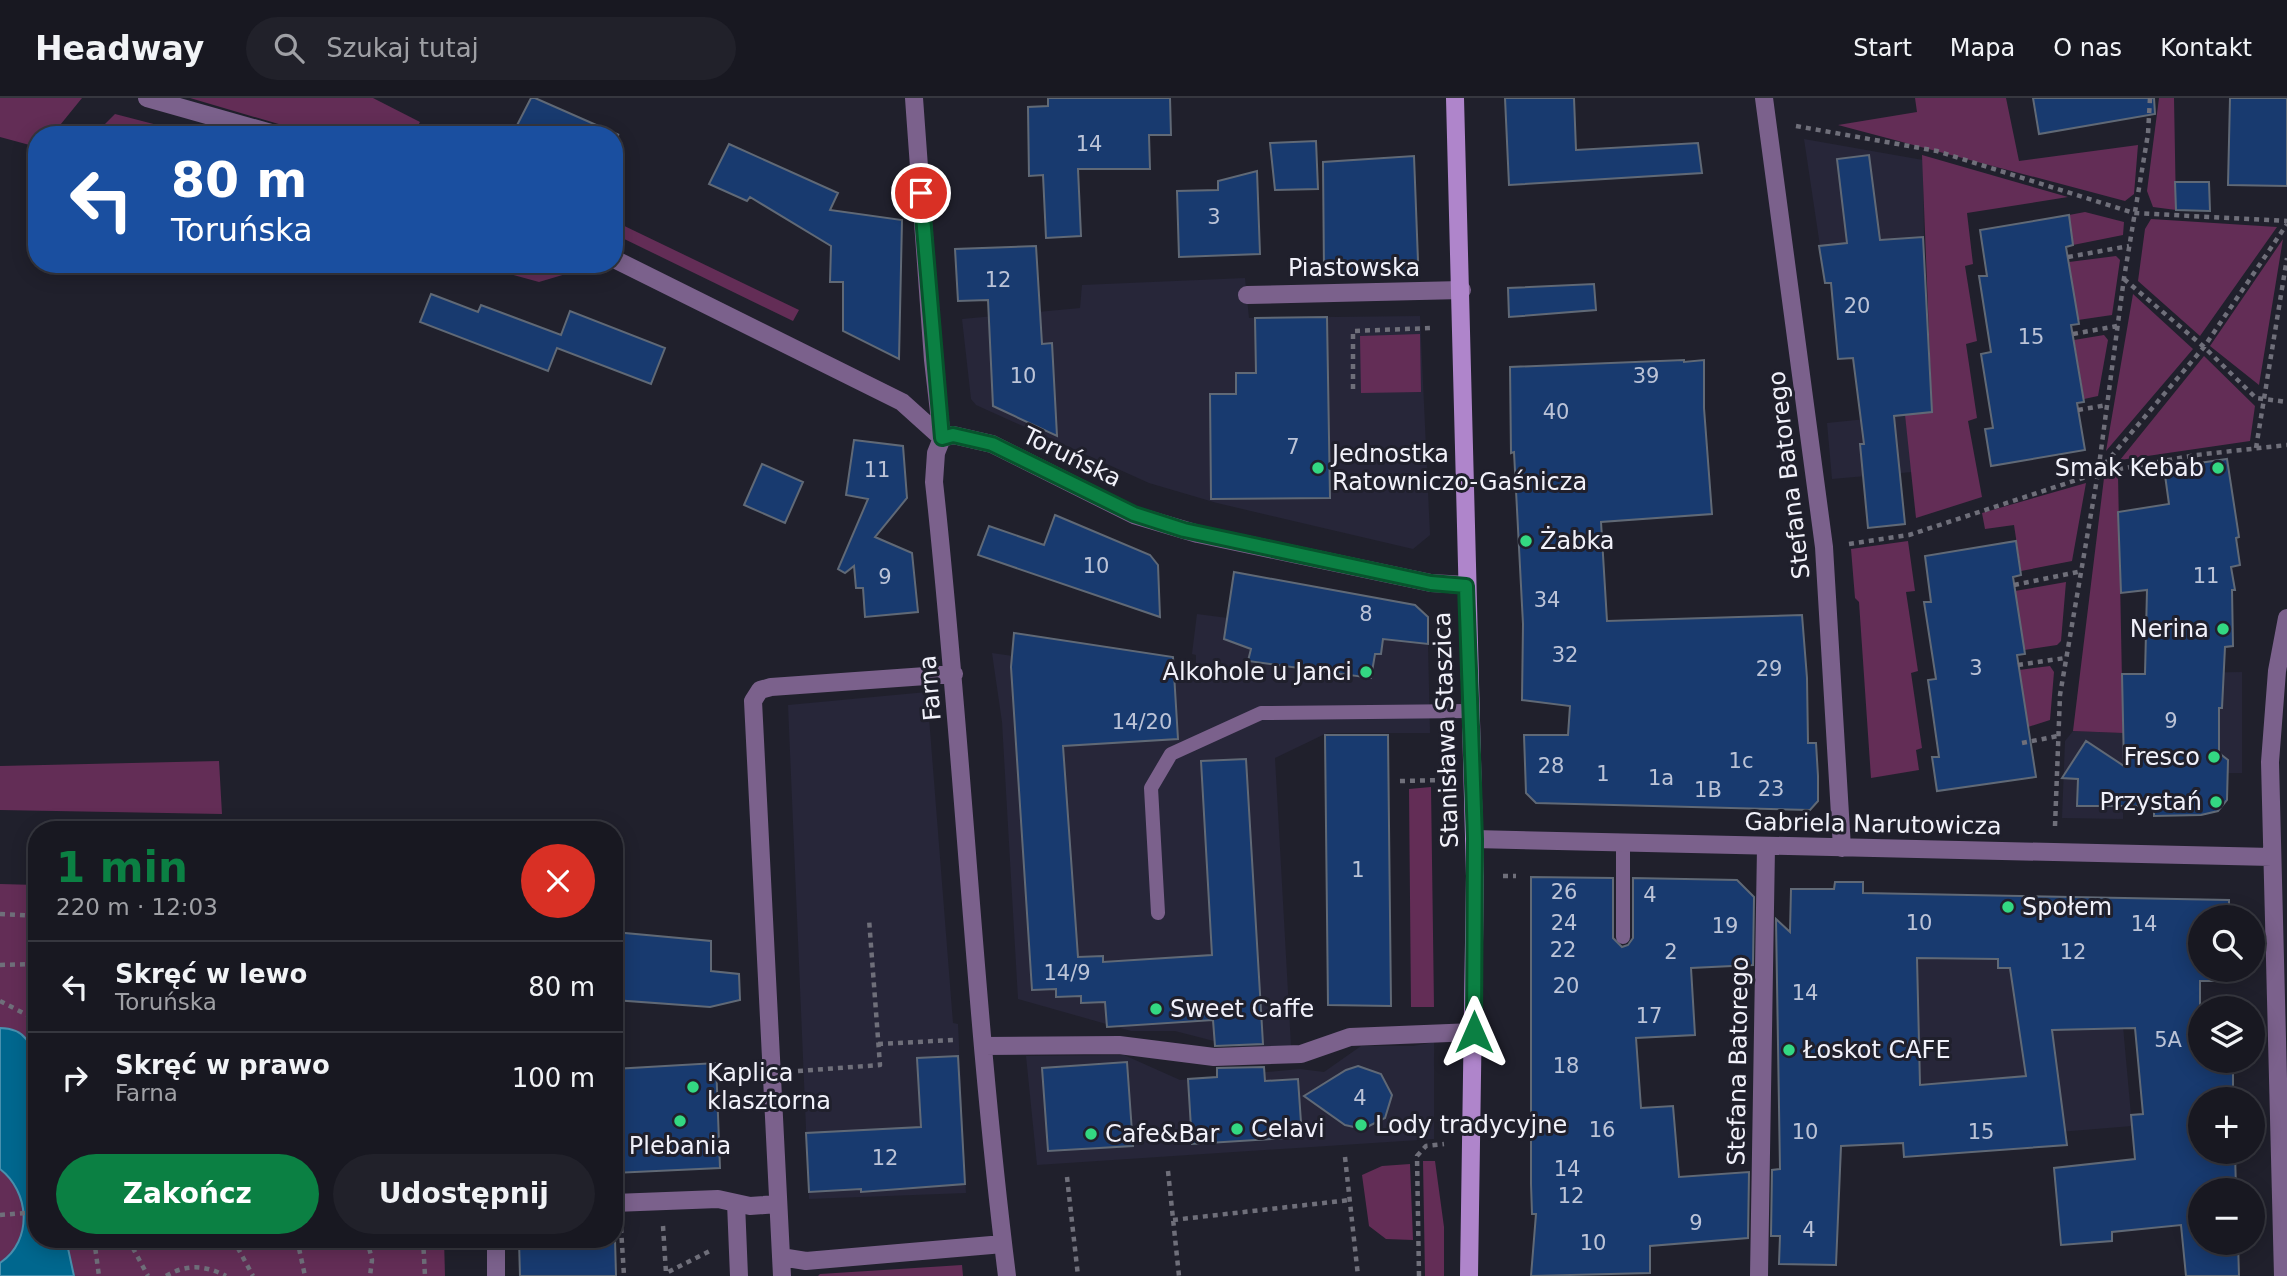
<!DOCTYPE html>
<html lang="pl">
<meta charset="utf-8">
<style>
body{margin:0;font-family:"DejaVu Sans",sans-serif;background:#21212a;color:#f1f3f6;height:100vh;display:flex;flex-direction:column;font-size:26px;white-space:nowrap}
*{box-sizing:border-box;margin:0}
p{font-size:23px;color:#9fa0a5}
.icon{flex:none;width:38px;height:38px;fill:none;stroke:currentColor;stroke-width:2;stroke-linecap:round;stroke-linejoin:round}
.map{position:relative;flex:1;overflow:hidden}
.drawer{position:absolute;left:28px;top:723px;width:595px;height:427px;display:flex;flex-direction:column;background:#181821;border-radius:28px;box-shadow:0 4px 18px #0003,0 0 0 2px #36373f}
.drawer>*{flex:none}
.top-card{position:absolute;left:28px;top:28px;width:595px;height:147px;border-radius:28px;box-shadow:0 4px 18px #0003,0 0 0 2px #36373f;background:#1a4fa0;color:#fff;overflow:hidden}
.fabs{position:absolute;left:2188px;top:807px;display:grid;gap:14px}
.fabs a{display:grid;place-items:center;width:77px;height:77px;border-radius:50%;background:#181821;box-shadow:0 4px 18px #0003,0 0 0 2px #36373f;font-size:35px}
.pin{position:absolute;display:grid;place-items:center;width:60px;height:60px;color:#fff;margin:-30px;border:4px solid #fff;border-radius:50%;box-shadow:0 2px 7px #0007}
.me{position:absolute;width:77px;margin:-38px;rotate:0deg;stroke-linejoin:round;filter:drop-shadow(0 0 5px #0008)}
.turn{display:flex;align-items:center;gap:24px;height:147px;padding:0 28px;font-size:32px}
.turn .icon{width:91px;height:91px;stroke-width:2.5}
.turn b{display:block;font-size:49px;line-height:60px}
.round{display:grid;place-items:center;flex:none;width:74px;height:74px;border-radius:37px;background:#21212a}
.headline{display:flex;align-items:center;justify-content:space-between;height:119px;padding:0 28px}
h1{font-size:42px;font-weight:600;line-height:52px;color:#0b8043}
.cta{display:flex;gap:14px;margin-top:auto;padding:14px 28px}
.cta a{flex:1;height:80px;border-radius:42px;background:#0b8043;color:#fff;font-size:28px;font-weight:600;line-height:80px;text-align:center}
.cta a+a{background:#21212a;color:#f1f3f6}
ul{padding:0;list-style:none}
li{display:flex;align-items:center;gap:21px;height:91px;padding:0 28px;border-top:2px solid #36373f}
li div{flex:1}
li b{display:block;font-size:26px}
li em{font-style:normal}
header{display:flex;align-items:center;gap:42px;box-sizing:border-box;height:98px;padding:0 35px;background:#181821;border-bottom:2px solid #36373f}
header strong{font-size:33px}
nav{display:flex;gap:38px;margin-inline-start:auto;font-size:24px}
.search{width:490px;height:63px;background:#21212a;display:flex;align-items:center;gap:18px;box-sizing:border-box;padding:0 24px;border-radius:38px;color:#9fa0a5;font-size:26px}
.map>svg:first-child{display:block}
</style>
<header>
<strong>Headway</strong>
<div class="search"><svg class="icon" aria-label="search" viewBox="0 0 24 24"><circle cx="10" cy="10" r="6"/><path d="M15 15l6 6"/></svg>Szukaj tutaj</div>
<nav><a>Start</a><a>Mapa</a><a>O nas</a><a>Kontakt</a></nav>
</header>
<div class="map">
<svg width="2287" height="1178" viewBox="0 0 2287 1178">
<rect width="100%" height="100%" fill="#20202c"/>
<path fill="#272639" d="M1804,41l119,21 1,77 -104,9z
M1245,180l4,40 171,-2 10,219 -17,14 -196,-46 -68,-20 -173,-78 -5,-6 -9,-80 118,-11 2,-23z
M1905,317l7,57 -80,7 -5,-56z
M1197,516l231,30 2,89h-103l-52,25 16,288 -50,2 -66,-17h-44l-113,-32 -16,-277 -10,-69 180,26h24v-24l-4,-1z
M2242,574v101h-118l-1,46 -61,-1 3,-77 8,-10 50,2 -1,-59z
M927,594l26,331 5,1 8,169 -157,6 -21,-494z
M1835,784h28v11l253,5 5,106 11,122 -204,17 -86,3 -1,23 -61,-1 11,-206v-73h43z
M1434,944v97l-397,26 -11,-109 98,-1 56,25 120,-11 24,3 37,-26h52z"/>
<path fill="#632d56" d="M0,0h82l-30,37h-15v12l-37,-10z
M190,0h183l47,24 -7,13h-97z
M1915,0h91l13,63 119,-16 -4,49 -9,7 -287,-76 79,-13z
M2159,0h15l2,112 -23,-3 -6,-16z
M115,16l81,21h-102z
M1922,57l146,42 -101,16 6,51 -8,2 12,75 -11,3 11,74 -9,3 14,76 -66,21 -11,-103 27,-4z
M2085,114l39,10 -1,13 -50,10 -4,-30z
M2151,121l126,8 -77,109 -62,-55 7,-52z
M614,123l185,89 -6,11 -179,-87z
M2283,141l-24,146 -49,-39z
M2116,158l4,4 -8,55 -34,5 -9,-58z
M474,166h108l4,4 -47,14z
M2133,196l60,55 -87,102z
M1420,236l1,58 -60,1 -1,-57z
M2104,237l4,5 -10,56 -14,3 -10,-59z
M2204,258l51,50 -5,35 -130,19z
M2118,377l5,258 -50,-2 31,-253z
M2086,385l-14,78 -51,10 -7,-46 -29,4 -3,-16z
M1908,443l7,50 -9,1 12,79 -7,2 11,75 -6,2 3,20 -48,8 -12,-176 -4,-4 -4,-49z
M2066,484l-5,59 -4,4 -33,5 -9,-59z
M2050,568l4,6 -4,48 -22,7 -9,-57z
M219,663l3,53 -222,-4v-44z
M1431,689l3,220h-23l-2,-218z
M0,786l37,1v354h407l1,37h-445z
M1423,1063h12l9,66v49h-19z
M1410,1066l3,76 -27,-1 -17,-13 -7,-51 20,-9z
M962,1167l1,11h-145l2,-2z"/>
<path fill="#00678e" stroke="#4890ae" stroke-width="2" d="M0,930c26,0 32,17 37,40v171h29l8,37h-74v-13c34,-23 29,-72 0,-94z"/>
<path fill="#183a6f" stroke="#606976" stroke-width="2" fill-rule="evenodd" d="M531,0h4l84,37h-107z
M1048,0h122l1,37h-22l1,34h-72l3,67 -35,2 -3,-63 -14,1 -1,-69 20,-1z
M1505,0h69l2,52 122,-7 4,30 -193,12z
M2033,0h121l1,16 -116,20z
M2230,0h57v88l-59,-1z
M1316,43l2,48 -43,1 -5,-47z
M729,46l109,49 -8,17 72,10 -3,139 -56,-28v-49h-13l1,-36 -81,-49 -3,4 -38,-17z
M1869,57l11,85 43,-3 9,175 -38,4 11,108 -37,4 -8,-84h4l-11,-86 -15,1 -7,-76h-6l-6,-37 28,-3 -10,-84z
M1414,58l4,105 -9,10 -85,3 -1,-112z
M1257,73l3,83 -81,3 -2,-66 41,-1v-9z
M2175,84h34l1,29 -34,-1z
M2069,117l4,30 -7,2 13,77 -8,1 13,77 -7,1 8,47 -94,16 -6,-37 8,-1 -12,-74 10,-2 -12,-76h8l-7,-46z
M1036,148l6,98 10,-1 5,93 -64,-30 -5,-106 -30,1 -3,-52z
M1594,186l2,26 -87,7 -1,-29z
M431,196l47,18 3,-7 80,30 9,-24 95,37 -14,36 -94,-36 -9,23 -128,-49z
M1327,219l3,181 -119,1 -1,-105h26v-21h20l-1,-55z
M1684,262v2l20,-2v48l8,106 -111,8 6,99 195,-6 5,63 1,65h8l2,33v25l-8,9 -274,-7 -10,-10 -2,-58h44l2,-29 -48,-6 1,-76 -9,-172 -3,1 -1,-86z
M854,342l49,6 4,52 -32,39 37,16 6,59 -53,5 -2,-29h-7l-2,-22 -9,7 -7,-4 30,-70 -22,-4z
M2227,361l12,78 -3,1 4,27 -9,2 4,23h-3l1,56 -8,1 -3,61h-3v45l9,7 -1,40 -9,11 -17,4 -47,1v-10h-77l1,-27 -16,-1 24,-37 38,25 -2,-92h23l2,-84 -26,3 -3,-81 51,-8 -5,-36z
M762,366l41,18 -18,41 -41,-18z
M1055,417l95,40 8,10 2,52 -182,-62 11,-29 55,19z
M2016,443l5,34 -8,2 12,77 -8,1 19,122 -99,14 -5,-34h7l-11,-77 8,-1 -12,-77h7l-6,-46z
M1234,474l181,33 13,12v27l-45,-5 -2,15h-6l-4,24 -123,-17 3,-12 -27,-10z
M1014,535l159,24 5,82 -115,7 15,211 25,-1v6l109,-7 -11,-194 45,-2 17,285 -48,2 -2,-26 -106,7 -2,-25 -24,1v-7l-25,1v-8l-24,1 -21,-323z
M1325,637h63l3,271 -63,-1z
M1531,779l82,1v60l9,9 6,-2 5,-7v-60l104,2 17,17 -1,68 -62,3 4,67 -59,3 5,70 32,-2 6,71 70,-5 -1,66 -98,8v27l-119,3 5,-62h-4l-1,-30z
M1835,784h28v11l366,7v17h-29v53h27v11h-27v79h33v39h-33v53h35l1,38h-36v52h38l1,34h-53l-5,-51 -69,7v9l-51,4 -7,-77 81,-9 -4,-44 12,-1 -8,-86 -83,2 15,115 -163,12 -1,-14 -62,3 -5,119 -57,-1 1,-28h-9l1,-66 8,-1 -4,-250 14,13 1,-43h43zM1917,860l81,1v9h12l16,108 -106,9z
M614,834l97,9v30l28,3 1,26 -30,7 -96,-7z
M958,958l7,128 -104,8v-3l-52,3 -3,-59 115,-6 -4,-69z
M1127,964l6,84 -85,5 -6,-83z
M716,965l4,105 -106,5v-104z
M1358,968l23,8 11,21 -7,23 -22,11 -18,-4 -41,-29 42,-26z
M1264,969l1,14 33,-2 4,58 -110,7 -4,-65 29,-2v-9z
M615,1141l1,37h-96l-1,-35z"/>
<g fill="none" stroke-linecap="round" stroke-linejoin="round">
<path stroke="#6f6f7a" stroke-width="4.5" stroke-dasharray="5 5" stroke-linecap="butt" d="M1796,28l141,25 197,62 153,8
M2068,159l61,-11
M2124,181l80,68 52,51 31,4
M2073,236l44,-8
M1353,291v-58l80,-3
M2078,312l29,-5
M2256,350l31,-190
M2098,374l106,-125 83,-123
M1849,446l60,-9 189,-62 98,-18 91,-10
M2014,487l64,-13
M2018,567l47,-7
M2022,645l36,-7
M1400,683l44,-1
M2055,728l5,-131 38,-222 26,-195 24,-144 2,-36
M1503,778h13
M0,816l37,2
M0,867l37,-1
M0,903l37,19
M878,946l76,-4
M798,973l82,-6 -11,-146
M1345,1059l13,119
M1168,1073l11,105
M1067,1079l11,99
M0,1117l37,-3
M1173,1122l177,-20
M663,1128l3,47 44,-22
M621,1130l3,48
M94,1141l5,37
M128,1141l20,37
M233,1141l20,37
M297,1141l8,37
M367,1141l5,21 -2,16
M423,1141l2,37
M166,1178c20,-12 39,-11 60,0
M1419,1178l-2,-120 9,-10 18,-2"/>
<path stroke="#7b618c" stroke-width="14" d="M1158,815l-7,-125 20,-34 90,-41 209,-2
M1623,839v-93"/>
<path stroke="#7b618c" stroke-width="18" d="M147,0l131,37
M914,0l19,262 9,78 -6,15 -2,29c29,264 40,530 73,794
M1764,0l60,449 18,301
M614,161l288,143 40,36 11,-3 39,9 142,71 64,19 233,49 35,2
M1247,197l215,-5
M1474,741l798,18
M983,948l136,-1 95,12 87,-3 49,-17 124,-5
M614,1105l104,-4 32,7 28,-2
M736,1105l3,73
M496,1141v37
M781,1159l25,4 197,-17
M782,1178l-29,-575 7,-11 11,-3 183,-13
M1759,1178l7,-429
M2283,1178l-13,-514 7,-91 10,-53"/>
<path stroke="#af85cb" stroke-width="18" d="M1455,0l20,778 -6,400"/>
</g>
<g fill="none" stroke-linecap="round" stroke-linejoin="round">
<defs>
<path id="route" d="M921,95l21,245 11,-3 39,9 142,70 50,16 247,53 35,3 9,253 -1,193"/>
</defs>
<use href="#route" stroke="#07532c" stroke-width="18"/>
<use href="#route" stroke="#0b8043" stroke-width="12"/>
</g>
<g fill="#33d882" stroke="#20202c" stroke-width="2.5">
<circle cx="1318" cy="370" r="7"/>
<circle cx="2218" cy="370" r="7"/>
<circle cx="1526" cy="443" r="7"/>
<circle cx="2223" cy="531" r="7"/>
<circle cx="1366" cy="574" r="7"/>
<circle cx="2214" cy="659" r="7"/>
<circle cx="2216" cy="704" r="7"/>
<circle cx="2008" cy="809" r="7"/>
<circle cx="1156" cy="911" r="7"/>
<circle cx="1789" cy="952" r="7"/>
<circle cx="693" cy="989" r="7"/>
<circle cx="680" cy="1023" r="7"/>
<circle cx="1361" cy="1027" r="7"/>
<circle cx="1237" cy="1031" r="7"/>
<circle cx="1091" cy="1036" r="7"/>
</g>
<g text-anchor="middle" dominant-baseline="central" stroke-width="6" stroke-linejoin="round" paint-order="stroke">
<g font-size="21" fill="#bbc3d7">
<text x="1089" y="46">14</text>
<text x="1214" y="119">3</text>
<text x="998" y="182">12</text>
<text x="1857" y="208">20</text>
<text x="2031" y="239">15</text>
<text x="1023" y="278">10</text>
<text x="1646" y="278">39</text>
<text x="1556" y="314">40</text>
<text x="1293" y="349">7</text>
<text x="877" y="372">11</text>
<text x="1096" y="468">10</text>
<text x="2206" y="478">11</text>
<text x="885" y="479">9</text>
<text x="1547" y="502">34</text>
<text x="1366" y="516">8</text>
<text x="1565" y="557">32</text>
<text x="1976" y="570">3</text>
<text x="1769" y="571">29</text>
<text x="2171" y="623">9</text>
<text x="1142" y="624">14/20</text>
<text x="1741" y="663">1c</text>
<text x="1551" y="668">28</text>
<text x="1603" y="676">1</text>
<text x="1661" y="680">1a</text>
<text x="1771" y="691">23</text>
<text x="1708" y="692">1B</text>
<text x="1358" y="772">1</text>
<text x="1564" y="794">26</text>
<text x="1650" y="797">4</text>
<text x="1564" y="825">24</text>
<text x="1919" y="825">10</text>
<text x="2144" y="826">14</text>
<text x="1725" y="828">19</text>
<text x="1563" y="852">22</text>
<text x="1671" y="854">2</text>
<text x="2073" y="854">12</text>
<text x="1067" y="875">14/9</text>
<text x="1566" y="888">20</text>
<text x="1805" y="895">14</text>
<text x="1649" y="918">17</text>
<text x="2168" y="942">5A</text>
<text x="1566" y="968">18</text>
<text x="1360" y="1000">4</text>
<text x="1602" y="1032">16</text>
<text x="1805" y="1034">10</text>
<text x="1981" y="1034">15</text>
<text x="885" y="1060">12</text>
<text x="1567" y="1071">14</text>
<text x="1571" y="1098">12</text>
<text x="1696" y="1125">9</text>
<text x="1809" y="1132">4</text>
<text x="1593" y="1145">10</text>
</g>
<g font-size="24" fill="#f1f1fa" stroke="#20202c">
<text x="1354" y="170">Piastowska</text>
<text transform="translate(1072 359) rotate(26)">Toruńska</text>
<text transform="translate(1789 377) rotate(-97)">Stefana Batorego</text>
<text transform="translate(930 590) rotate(-95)">Farna</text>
<text transform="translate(1446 632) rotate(-92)">Stanisława Staszica</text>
<text transform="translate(1873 726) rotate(1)">Gabriela Narutowicza</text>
<text transform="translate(1738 963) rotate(-89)">Stefana Batorego</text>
</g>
<g font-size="24" fill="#f1f1fa" stroke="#20202c" text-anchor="start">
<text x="1332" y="356">Jednostka<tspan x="1332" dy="28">Ratowniczo-Gaśnicza</tspan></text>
<text x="2204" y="370" text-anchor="end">Smak Kebab</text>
<text x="1540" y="443">Żabka</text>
<text x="2209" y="531" text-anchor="end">Nerina</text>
<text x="1352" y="574" text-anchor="end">Alkohole u Janci</text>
<text x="2200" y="659" text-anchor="end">Fresco</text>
<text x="2202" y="704" text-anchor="end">Przystań</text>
<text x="2022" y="809">Społem</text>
<text x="1170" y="911">Sweet Caffe</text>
<text x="1803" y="952">Łoskot CAFE</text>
<text x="707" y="975">Kaplica<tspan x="707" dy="28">klasztorna</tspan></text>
<text x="1375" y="1027">Lody tradycyjne</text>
<text x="1251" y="1031">Celavi</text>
<text x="1105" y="1036">Cafe&amp;Bar</text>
<text x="680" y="1048" text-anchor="middle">Plebania</text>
</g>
</g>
</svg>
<div class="fabs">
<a><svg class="icon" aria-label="search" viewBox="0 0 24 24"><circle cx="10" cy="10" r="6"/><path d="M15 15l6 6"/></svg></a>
<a><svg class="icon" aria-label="layers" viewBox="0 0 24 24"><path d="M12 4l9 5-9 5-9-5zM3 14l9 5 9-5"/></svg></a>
<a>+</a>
<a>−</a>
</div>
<div class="pin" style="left:921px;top:95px;background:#d93025"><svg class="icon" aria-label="arrive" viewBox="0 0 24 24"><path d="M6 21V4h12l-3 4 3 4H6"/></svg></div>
<svg class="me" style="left:1474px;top:934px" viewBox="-20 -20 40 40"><path d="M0-17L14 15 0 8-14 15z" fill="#0b8043" stroke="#fff" stroke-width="4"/></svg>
<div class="top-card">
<div class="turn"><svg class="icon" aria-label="left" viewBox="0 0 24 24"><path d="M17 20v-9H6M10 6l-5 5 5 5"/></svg><div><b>80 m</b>Toruńska</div></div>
</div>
<section class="drawer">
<div class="headline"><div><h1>1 min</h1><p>220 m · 12:03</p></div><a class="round" style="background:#d93025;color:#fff"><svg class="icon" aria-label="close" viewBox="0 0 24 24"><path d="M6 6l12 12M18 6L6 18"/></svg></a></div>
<ul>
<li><svg class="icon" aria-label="left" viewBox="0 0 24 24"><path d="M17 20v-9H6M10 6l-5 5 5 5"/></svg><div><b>Skręć w lewo</b><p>Toruńska</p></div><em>80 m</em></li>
<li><svg class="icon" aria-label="right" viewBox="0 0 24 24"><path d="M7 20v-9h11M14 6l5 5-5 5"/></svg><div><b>Skręć w prawo</b><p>Farna</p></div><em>100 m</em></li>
</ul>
<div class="cta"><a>Zakończ</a><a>Udostępnij</a></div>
</section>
</div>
